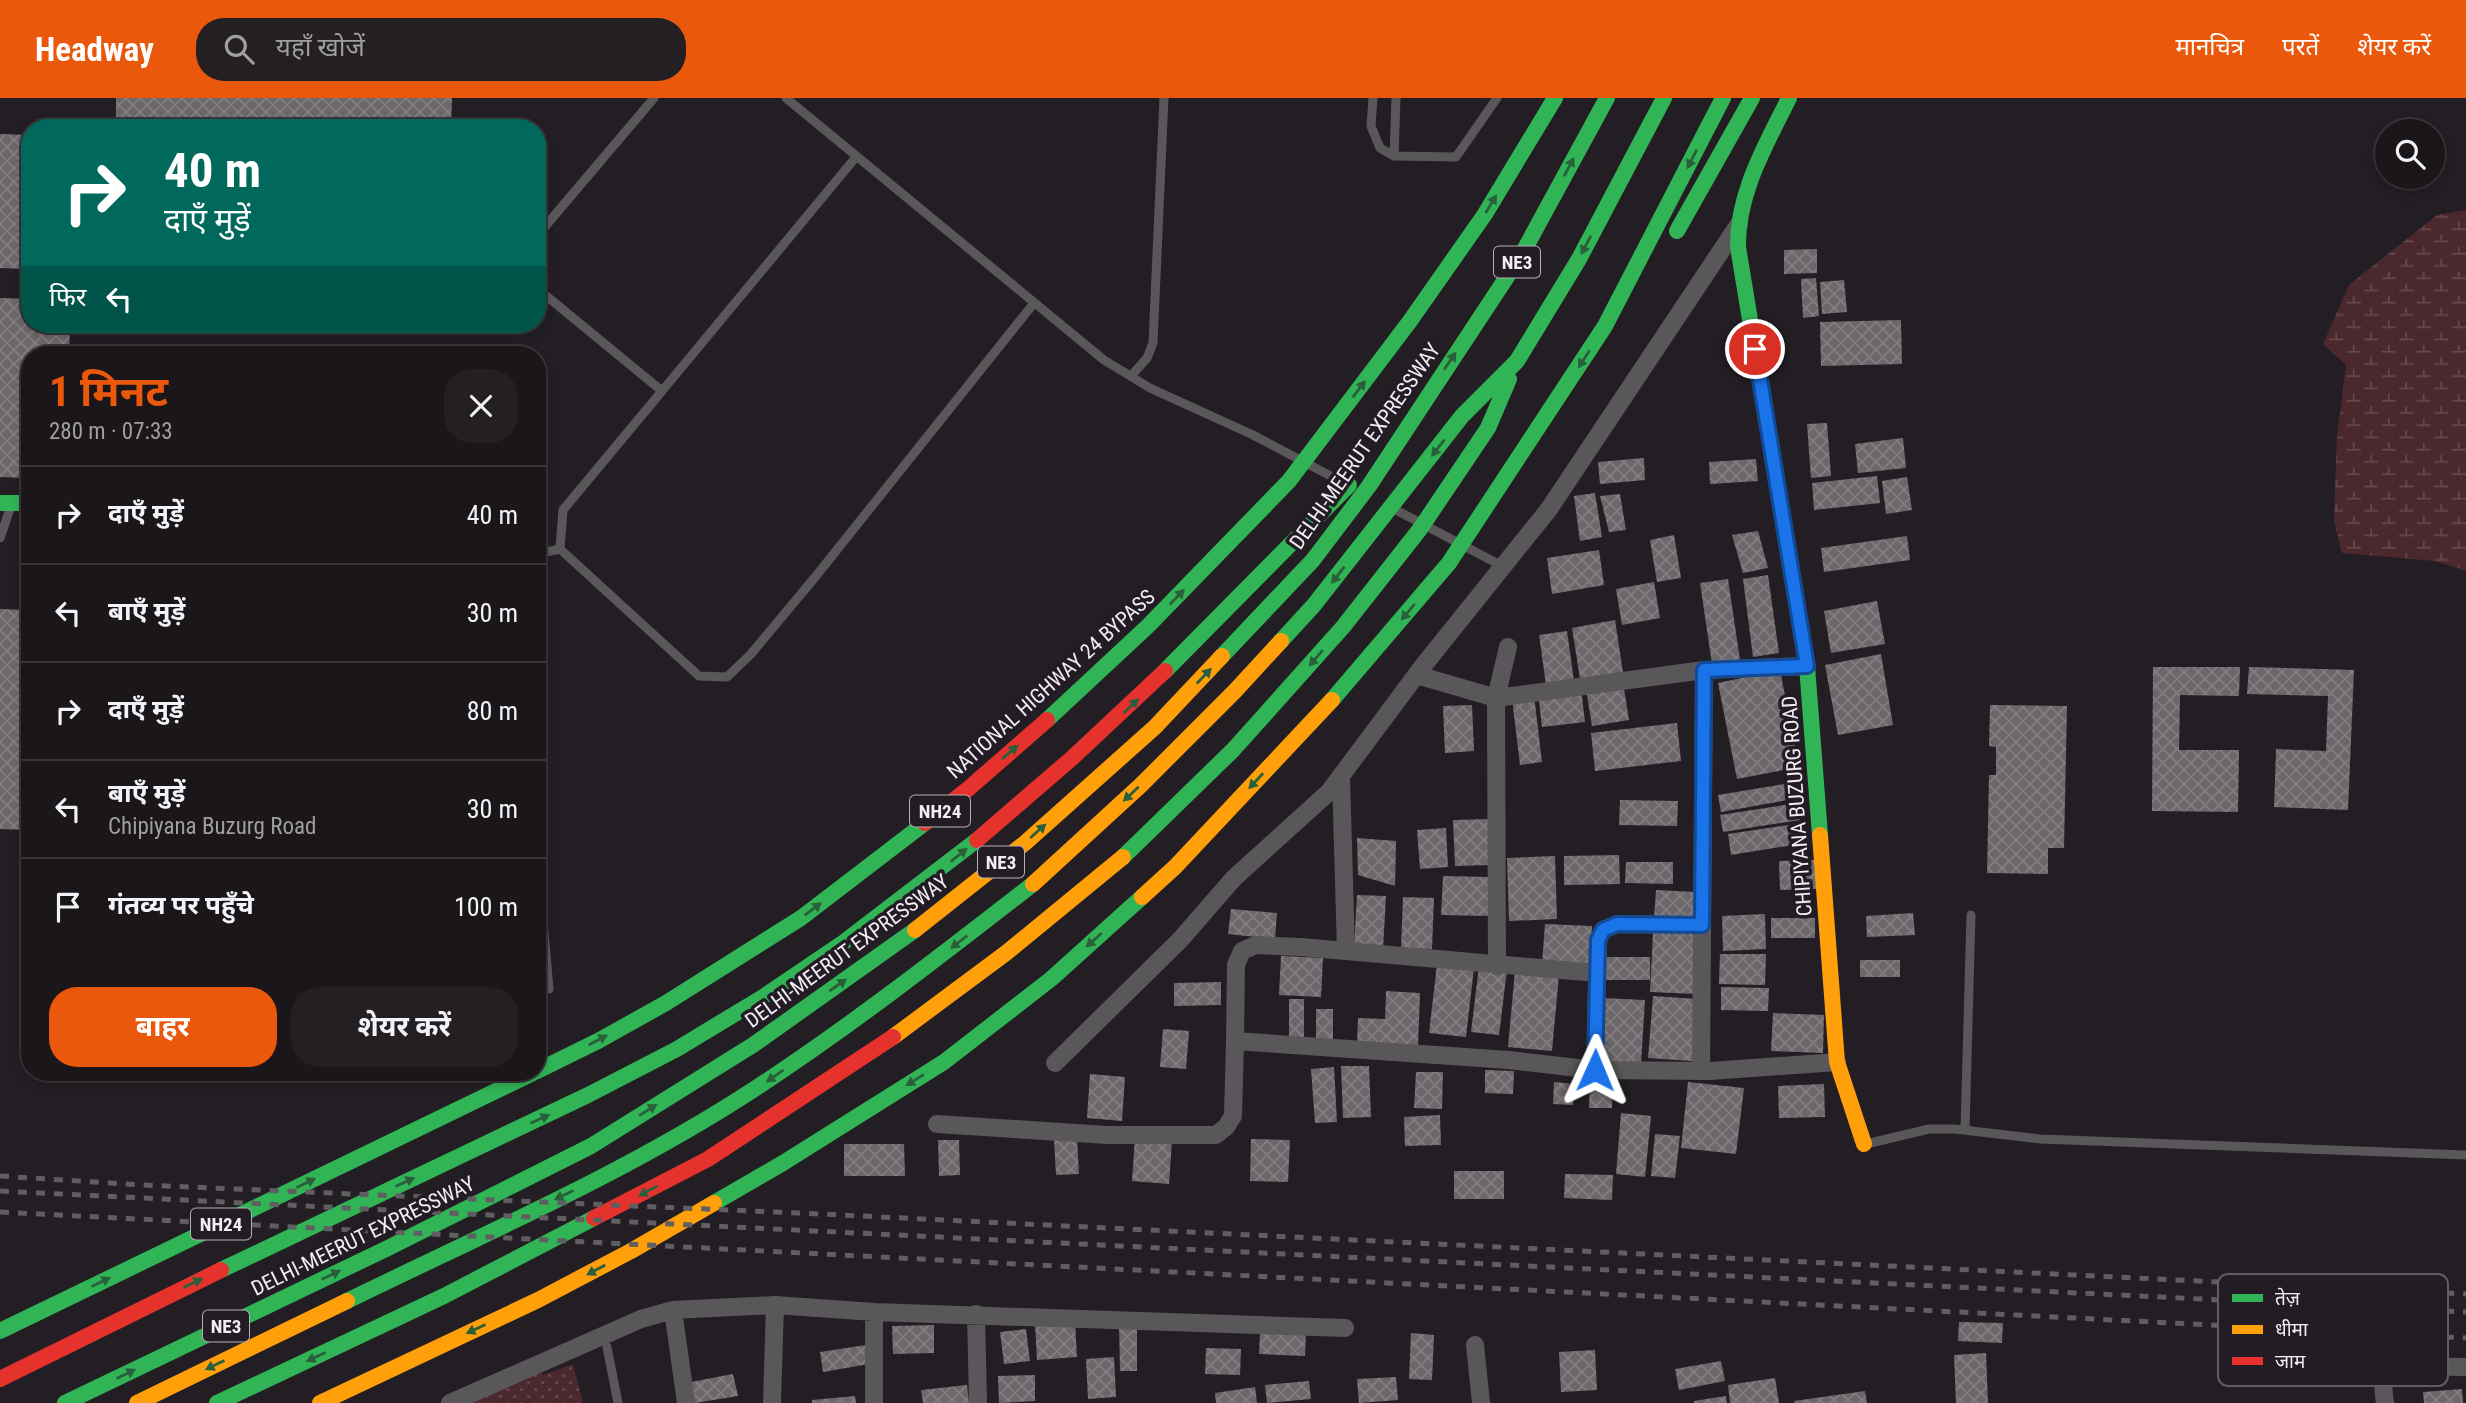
<!DOCTYPE html>
<html lang="hi">
<meta charset="utf-8">
<style>
body{margin:0;font-family:"Roboto Condensed","Noto Sans Devanagari",sans-serif;background:#231f23;color:#f1f3f6;height:100vh;display:flex;flex-direction:column;font-size:26px;white-space:nowrap}
*{box-sizing:border-box;margin:0}
p{font-size:23px;color:#9f9fa2}
.icon{flex:none;width:38px;height:38px;fill:none;stroke:currentColor;stroke-width:2;stroke-linecap:round;stroke-linejoin:round}
.map{position:relative;flex:1;overflow:hidden}
.details{position:absolute;left:21px;top:248px;width:525px;height:735px;display:flex;flex-direction:column;background:#1a161a;border-radius:28px;box-shadow:0 4px 10px #0003,0 0 0 2px #383539}
.details>*{flex:none}
.guide{position:absolute;left:21px;top:21px;width:525px;height:214px;border-radius:28px;box-shadow:0 4px 10px #0003,0 0 0 2px #383539;background:#00695c;color:#fff;overflow:hidden}
.controls{position:absolute;left:2375px;top:21px;display:grid;gap:14px}
.controls a{display:grid;place-items:center;width:70px;height:70px;border-radius:50%;background:#1a161a;box-shadow:0 4px 10px #0003,0 0 0 2px #383539;font-size:35px}
.pin{position:absolute;display:grid;place-items:center;width:60px;height:60px;color:#fff;margin:-30px;border:4px solid #fff;border-radius:50%;box-shadow:0 2px 7px #0007}
.me{position:absolute;width:77px;margin:-38px;rotate:1deg;stroke-linejoin:round;filter:drop-shadow(0 0 5px #0008)}
.turn{display:flex;align-items:center;gap:24px;height:147px;padding:0 28px;font-size:32px}
.turn .icon{width:91px;height:91px;stroke-width:2.5}
.turn b{display:block;font-size:49px;line-height:60px}
.then{display:flex;align-items:center;height:66px;padding:0 28px;background:#0003;gap:14px;font-size:26px}
.round{display:grid;place-items:center;flex:none;width:74px;height:74px;border-radius:28px;background:#231f23}
.head{display:flex;align-items:center;justify-content:space-between;height:119px;padding:0 28px}
h1{font-size:42px;font-weight:700;line-height:52px;color:#ea580c}
.cta{display:flex;gap:14px;margin-top:auto;padding:14px 28px}
.cta a{flex:1;height:80px;border-radius:28px;background:#ea580c;color:#fff;font-size:28px;font-weight:700;line-height:80px;text-align:center}
.cta a+a{background:#231f23;color:#f1f3f6}
ul{padding:0;list-style:none}
li{display:flex;align-items:center;gap:21px;height:98px;padding:0 28px;border-top:2px solid #383539}
li div{flex:1}
li b{display:block;font-size:26px}
li em{font-style:normal}
header{display:flex;align-items:center;gap:42px;box-sizing:border-box;height:98px;padding:0 35px;background:#ea580c;color:#fff}
header strong{font-size:33px}
nav{display:flex;gap:38px;margin-inline-start:auto;font-size:24px}
.search{width:490px;height:63px;background:#231f23;display:flex;align-items:center;gap:18px;box-sizing:border-box;padding:0 24px;border-radius:28px;color:#9f9fa2;font-size:26px}
.map>svg:first-child{display:block}
</style>
<header>
<strong>Headway</strong>
<div class="search"><svg class="icon" aria-label="search" viewBox="0 0 24 24"><circle cx="10" cy="10" r="6"/><path d="M15 15l6 6"/></svg>यहाँ खोजें</div>
<nav><a>मानचित्र</a><a>परतें</a><a>शेयर करें</a></nav>
</header>
<div class="map">
<svg width="2466" height="1305" viewBox="0 0 2466 1305">
<defs>
<pattern id="wetland-marsh" width="20" height="14" patternUnits="userSpaceOnUse" patternTransform="scale(1.75)"><rect width="20" height="14" fill="#4b282e"/><path d="M1 5h8M5 5V1M11 12h8M15 12V8" fill="none" stroke="#65484d"/></pattern>
<pattern id="park-dots" width="8" height="8" patternUnits="userSpaceOnUse" patternTransform="scale(1.75)"><rect width="8" height="8" fill="#4b282e"/><path d="M2 2h.1M6 6h.1" fill="none" stroke="#65484d" stroke-width="1.8" stroke-linecap="round"/></pattern>
<pattern id="building-cross-hatch" width="8" height="8" patternUnits="userSpaceOnUse" patternTransform="scale(1.75)"><rect width="8" height="8" fill="#6c676a"/><path d="M0 0l8 8M0 8l8-8" fill="none" stroke="#817d80"/></pattern>
</defs>
<rect width="100%" height="100%" fill="#221e23"/>
<path fill="url(#wetland-marsh)" d="M2466,112v361l-31,-10 -93,-8 -8,-33 3,-84 9,-71 -23,-21 26,-59 88,-70z"/>
<path fill="url(#park-dots)" d="M573,1266l10,39h-114l70,-34 4,6z"/>
<path fill="url(#building-cross-hatch)" d="M116,0h336l-1,30h-335z
M0,36l30,1v134l-30,-1z
M1817,151v24l-33,1v-24z
M1816,180l3,38 -16,2 -2,-39z
M1844,182l3,32 -25,2 -2,-32z
M0,200l30,1v25h40l-1,31h-39v123l-30,-1z
M1901,222l1,44 -81,2 -1,-44z
M1827,325l4,53 -20,2 -4,-54z
M1903,340l3,30 -48,5 -3,-29z
M1644,360l1,22 -45,4 -2,-22z
M1756,361l2,22 -48,3 -1,-22z
M1877,378l3,27 -66,7 -2,-27z
M1907,379l5,33 -26,4 -4,-33z
M1595,395l7,44 -22,4 -6,-45z
M1620,396l6,36 -17,2 -9,-36z
M1758,433l10,37 -25,5 -11,-38z
M1674,437l7,43 -24,4 -7,-42z
M1907,438l3,24 -86,12 -3,-24z
M1599,452l5,35 -52,9 -5,-36z
M1768,477l11,78 -26,4 -10,-78z
M1728,481l12,81 -28,4 -12,-81z
M1654,484l6,36 -38,7 -6,-36z
M1877,503l8,43 -54,9 -7,-42z
M0,511l30,1v220l-30,-1z
M1615,522l9,59 -43,6 -9,-57z
M1567,533l7,50 -28,4 -7,-50z
M1881,556l12,71 -55,10 -13,-70z
M2153,569h87l-1,29 -59,-1 -1,55h60l-1,62 -86,-1z
M2249,569l105,3 -6,140 -74,-3 2,-58 50,2 2,-55 -81,-2z
M1780,572l19,97 -62,12 -19,-96z
M1623,584l6,38 -37,6 -6,-37z
M1581,590l4,34 -43,5 -4,-34z
M1534,597l8,67 -22,3 -8,-67z
M1472,607l2,46 -29,2 -2,-47z
M1990,607l77,1 -3,142h-16v26l-61,-1 2,-98h7v-28l-7,-1z
M1677,625l4,38 -86,10 -4,-38z
M1796,684l3,16 -78,14 -3,-17z
M1620,702l58,1 -1,25 -58,-1z
M1797,705l3,17 -77,12 -3,-17z
M1490,721l1,46 -36,1 -2,-46z
M1802,725l3,20 -74,12 -3,-21z
M1446,730l2,39 -28,2 -3,-39z
M1357,740l39,3 -1,45 -37,-11z
M1619,757l1,29 -56,1v-29z
M1555,758l2,63 -48,2 -2,-63z
M1817,762l1,29 -38,1 -1,-29z
M1626,764h47v22l-48,-1z
M1443,778l46,1 -1,39 -47,-1z
M1656,792l39,2 -2,30 -39,-3z
M1357,797l29,1 -3,53 -29,-2z
M1403,799l31,1 -2,51 -31,-1z
M1231,811l46,4 -2,26 -47,-5z
M1913,815l2,22 -48,2 -1,-21z
M1765,816l1,35 -43,2 -1,-35z
M1771,820h44v20h-44z
M1545,826l47,2 -2,41 -48,-3z
M1653,834l46,2 -3,60 -46,-2z
M1720,856h46l-1,31 -46,-1z
M1281,858l42,2 -2,39 -42,-2z
M1603,859h47v23h-48z
M1860,862h40v17h-40z
M1437,866l37,4 -8,69 -37,-4z
M1479,868l28,4 -8,65 -28,-3z
M1515,873l44,4 -7,76 -44,-4z
M1221,884v23l-47,1v-23z
M1721,889l48,1 -1,23 -47,-1z
M1386,893l34,2 -2,53 -61,-2 1,-26 27,1z
M1653,898l44,3 -5,62 -44,-3z
M1602,900l43,2 -4,64 -42,-2z
M1289,901h15v39h-15z
M1316,911h17v32h-17z
M1773,915l51,2 -1,38 -52,-2z
M1163,931l26,2 -3,38 -26,-2z
M1341,968h28l2,51 -28,1z
M1334,969l3,55 -22,1 -4,-54z
M1485,972l29,1 -1,23 -28,-1z
M1416,974h27l-1,37 -28,-1z
M1090,976l35,3 -3,44 -35,-3z
M1590,978l23,1 -1,31h-23z
M1554,984l20,2 -1,21 -20,-1z
M1688,984l56,6 -8,66 -55,-6z
M1824,986l1,33 -46,1 -1,-32z
M1621,1015l30,3 -6,61 -29,-3z
M1440,1017l1,30 -36,1 -1,-29z
M1655,1036l25,2 -5,42 -24,-2z
M1135,1039l37,3 -3,44 -37,-3z
M1077,1040l2,36 -23,1 -2,-36z
M1251,1041l39,1 -2,42 -38,-1z
M938,1042h21l1,35 -21,1z
M844,1046h60l1,32h-61z
M1454,1073h50v28h-50z
M1565,1076l48,1 -1,25 -48,-2z
M1075,1224l2,35 -40,3 -2,-36z
M1959,1224l44,1 -1,20 -44,-2z
M1119,1225h18v48h-17z
M934,1227v28l-41,1 -1,-28z
M1026,1231l4,32 -26,3 -4,-32z
M1260,1232l46,3 -1,23 -46,-2z
M1411,1235l23,2 -2,45 -23,-1z
M866,1247l3,19 -46,8 -3,-20z
M1206,1250l35,1 -1,26 -35,-1z
M1595,1252l2,40 -36,2 -2,-40z
M1986,1255l2,50h-32l-2,-48z
M1114,1259l2,40 -28,2 -2,-40z
M1721,1263l4,20 -46,9 -4,-21z
M733,1276l5,22 -43,7 -4,-21z
M1035,1277v26l-36,2 -1,-27z
M1396,1279l2,23 -39,3 -2,-24z
M1775,1280l4,25h-49l-2,-18z
M1309,1283l2,18 -44,4 -2,-18z
M967,1287l2,18h-46l-2,-13z
M1255,1289l2,16h-41l-1,-10z
M2462,1291l1,14h-39l-1,-11z
M1865,1293l2,12h-72l-1,-2z
M855,1298l1,7h-44v-3z
M1726,1298l1,7h-33v-2z"/>
<g fill="none" stroke-linecap="round" stroke-linejoin="round">
<path stroke="#5a575b" stroke-width="9" d="M786,0l318,262 46,28 103,47 91,48
M1373,0l-2,28 9,22 14,8 62,1 41,-59
M1394,58l2,-58
M537,138l117,-138
M537,186l7,10 118,97 194,-234
M1131,278l16,-18 6,-15 11,-245
M1394,411l110,58
M0,440l11,-32
M560,451l139,127 28,1 24,-23 65,-78 218,-273
M560,451l3,-39 99,-119
M537,456l23,-5
M537,755l12,136
M1965,1032l6,-215
M1866,1046l63,-15h26l85,10 426,16
M607,1249l11,56"/>
<path stroke="#5a575b" stroke-width="18" d="M1417,577l79,23 208,-28 103,-4
M1341,679l5,174
M1497,868l-1,-268 12,-51
M1235,943l1,-76 6,-14 14,-6 44,2 297,26
M1055,965l125,-123 54,-62 95,-86 94,-126 126,-157 190,-285
M1595,972l3,-130 5,-10 14,-6 85,1
M1701,973l3,-401
M937,1026l170,11h109l10,-8 7,-11 2,-75 274,19 86,10 115,1 127,-9
M673,1212l13,93
M976,1216l2,89
M1475,1247l6,58
M450,1305l191,-84 32,-9 102,-5 99,7 471,16
M772,1305l3,-98
M874,1305v-91
M2385,1305c-2,-16 -6,-31 13,-37l68,1"/>
<path stroke="#30b455" stroke-width="16" d="M1789,0c-23,47 -52,95 -51,149l69,419 13,169
M1677,133l75,-133
M0,405h30
M1281,543l33,-36 148,-189 55,-55 62,-102 85,-161
M1222,558l91,-96 56,-74 153,-232 85,-156
M1165,573l184,-186
M1332,602l117,-137 156,-237 118,-228
M1047,622l101,-94 141,-145 121,-160 75,-107 70,-116
M1123,759l110,-107 110,-123 77,-98 68,-101 21,-49
M537,973l61,-30 68,-38 135,-85 124,-95
M714,1105l69,-40 161,-101 107,-83 91,-82
M221,1172l367,-175 89,-46 86,-52 81,-55 133,-102
M347,1203c137,-67 281,-129 409,-213 96,-63 187,-134 277,-204
M0,1233l533,-258
M65,1305l323,-155 203,-102 162,-101 162,-115
M217,1305l227,-107 150,-78"/>
<path stroke="#ff9f0a" stroke-width="16" d="M1820,737l17,227 27,82
M1033,786l108,-99 94,-94 46,-50
M1142,799l33,-30 157,-167
M915,832l110,-87 130,-116 67,-71
M893,939l113,-84 117,-96
M137,1305l210,-102
M320,1305l218,-103 93,-49 83,-48"/>
<path stroke="#e5322d" stroke-width="16" d="M925,725l43,-34 79,-69
M977,742l94,-81 94,-88
M594,1120l114,-59 185,-122
M0,1281l221,-109"/>
<path stroke="#615e61" stroke-width="5" stroke-dasharray="9 9" stroke-linecap="butt" d="M0,1078l142,9 657,28 1667,81
M0,1093l2466,121
M0,1114l2466,126"/>
</g>
<defs><path id="oneway-solid" d="M-6-.8H1V-3.2L6.5 0L1 3.2V.8H-6Z" transform="scale(1.75)"/></defs>
<g fill="#29603b">
<use href="#oneway-solid" transform="translate(1692 61) rotate(117)"/>
<use href="#oneway-solid" transform="translate(1569 69) rotate(-62)"/>
<use href="#oneway-solid" transform="translate(1491 106) rotate(-59)"/>
<use href="#oneway-solid" transform="translate(1586 147) rotate(118)"/>
<use href="#oneway-solid" transform="translate(1584 261) rotate(123)"/>
<use href="#oneway-solid" transform="translate(1450 263) rotate(-56)"/>
<use href="#oneway-solid" transform="translate(1359 291) rotate(-53)"/>
<use href="#oneway-solid" transform="translate(1438 350) rotate(128)"/>
<use href="#oneway-solid" transform="translate(1338 477) rotate(128)"/>
<use href="#oneway-solid" transform="translate(1177 499) rotate(-46)"/>
<use href="#oneway-solid" transform="translate(1408 514) rotate(130)"/>
<use href="#oneway-solid" transform="translate(1316 560) rotate(131)"/>
<use href="#oneway-solid" transform="translate(1204 578) rotate(-46)"/>
<use href="#oneway-solid" transform="translate(1131 608) rotate(-44)"/>
<use href="#oneway-solid" transform="translate(1010 654) rotate(-41)"/>
<use href="#oneway-solid" transform="translate(1256 683) rotate(133)"/>
<use href="#oneway-solid" transform="translate(1131 696) rotate(137)"/>
<use href="#oneway-solid" transform="translate(1038 733) rotate(-42)"/>
<use href="#oneway-solid" transform="translate(959 757) rotate(-39)"/>
<use href="#oneway-solid" transform="translate(813 811) rotate(-37)"/>
<use href="#oneway-solid" transform="translate(1094 842) rotate(138)"/>
<use href="#oneway-solid" transform="translate(959 844) rotate(142)"/>
<use href="#oneway-solid" transform="translate(838 887) rotate(-35)"/>
<use href="#oneway-solid" transform="translate(598 942) rotate(-28)"/>
<use href="#oneway-solid" transform="translate(775 978) rotate(145)"/>
<use href="#oneway-solid" transform="translate(915 982) rotate(148)"/>
<use href="#oneway-solid" transform="translate(648 1012) rotate(-32)"/>
<use href="#oneway-solid" transform="translate(540 1021) rotate(-24)"/>
<use href="#oneway-solid" transform="translate(405 1084) rotate(-25)"/>
<use href="#oneway-solid" transform="translate(306 1085) rotate(-26)"/>
<use href="#oneway-solid" transform="translate(648 1093) rotate(152)"/>
<use href="#oneway-solid" transform="translate(564 1097) rotate(154)"/>
<use href="#oneway-solid" transform="translate(596 1172) rotate(152)"/>
<use href="#oneway-solid" transform="translate(331 1177) rotate(-26)"/>
<use href="#oneway-solid" transform="translate(101 1184) rotate(-26)"/>
<use href="#oneway-solid" transform="translate(193 1185) rotate(-26)"/>
<use href="#oneway-solid" transform="translate(476 1231) rotate(155)"/>
<use href="#oneway-solid" transform="translate(316 1259) rotate(155)"/>
<use href="#oneway-solid" transform="translate(215 1267) rotate(154)"/>
<use href="#oneway-solid" transform="translate(126 1276) rotate(-26)"/>
</g>
<g fill="none" stroke-linecap="round" stroke-linejoin="round">
<defs>
<path id="route" d="M1595,972l3,-130 5,-10 14,-6 85,1 2,-255 103,-4 -52,-317"/>
</defs>
<use href="#route" stroke="#114b97" stroke-width="18"/>
<use href="#route" stroke="#1a73e8" stroke-width="12"/>
</g>
<g text-anchor="middle" dominant-baseline="central" stroke-width="7" stroke-linejoin="round" paint-order="stroke">
<g fill="#231c25" stroke="#b4aeb5" stroke-width="2">
<rect x="1494" y="148.5" width="46" height="31" rx="5"/>
<rect x="910" y="697.5" width="60" height="31" rx="5"/>
<rect x="978" y="748.5" width="46" height="31" rx="5"/>
<rect x="191" y="1110.5" width="60" height="31" rx="5"/>
<rect x="203" y="1212.5" width="46" height="31" rx="5"/>
</g>
<g font-size="19" font-weight="bold" fill="#f2edf3">
<text x="1517" y="164">NE3</text>
<text x="940" y="713">NH24</text>
<text x="1001" y="764">NE3</text>
<text x="221" y="1126">NH24</text>
<text x="226" y="1228">NE3</text>
</g>
<g font-size="21" fill="#f2edf3" stroke="#231c25">
<text transform="translate(1365 348) rotate(-55)">DELHI-MEERUT EXPRESSWAY</text>
<text transform="translate(1051 586) rotate(-42)">NATIONAL HIGHWAY 24 BYPASS</text>
<text transform="translate(1797 708) rotate(-94)">CHIPIYANA BUZURG ROAD</text>
<text transform="translate(847 853) rotate(-36)">DELHI-MEERUT EXPRESSWAY</text>
<text transform="translate(363 1138) rotate(-26)">DELHI-MEERUT EXPRESSWAY</text>
</g>
</g>
<rect x="2218" y="1176" width="230" height="112" rx="10" fill="#231c25" stroke="#615b63" stroke-width="2"/>
<rect x="2232" y="1196" width="31" height="8" fill="#30b455"/>
<rect x="2232" y="1227" width="31" height="9" fill="#ff9f0a"/>
<rect x="2232" y="1259" width="31" height="8" fill="#e5322d"/>
<g font-size="19" fill="#f2edf3">
<text x="2275" y="1207">तेज़</text>
<text x="2275" y="1238">धीमा</text>
<text x="2275" y="1270">जाम</text>
</g>
</svg>
<div class="controls">
<a><svg class="icon" aria-label="search" viewBox="0 0 24 24"><circle cx="10" cy="10" r="6"/><path d="M15 15l6 6"/></svg></a>
</div>
<div class="pin" style="left:1755px;top:251px;background:#d93025"><svg class="icon" aria-label="arrive" viewBox="0 0 24 24"><path d="M6 21V4h12l-3 4 3 4H6"/></svg></div>
<svg class="me" style="left:1595px;top:972px" viewBox="-20 -20 40 40"><path d="M0-17L14 15 0 8-14 15z" fill="#1a73e8" stroke="#fff" stroke-width="4"/></svg>
<div class="guide">
<div class="turn"><svg class="icon" aria-label="right" viewBox="0 0 24 24"><path d="M7 20v-9h11M14 6l5 5-5 5"/></svg><div><b>40 m</b>दाएँ मुड़ें</div></div>
<div class="then">फिर<svg class="icon" aria-label="left" viewBox="0 0 24 24"><path d="M17 20v-9H6M10 6l-5 5 5 5"/></svg></div>
</div>
<section class="details">
<div class="head"><div><h1>1 मिनट</h1><p>280 m · 07:33</p></div><a class="round"><svg class="icon" aria-label="close" viewBox="0 0 24 24"><path d="M6 6l12 12M18 6L6 18"/></svg></a></div>
<ul>
<li><svg class="icon" aria-label="right" viewBox="0 0 24 24"><path d="M7 20v-9h11M14 6l5 5-5 5"/></svg><div><b>दाएँ मुड़ें</b></div><em>40 m</em></li>
<li><svg class="icon" aria-label="left" viewBox="0 0 24 24"><path d="M17 20v-9H6M10 6l-5 5 5 5"/></svg><div><b>बाएँ मुड़ें</b></div><em>30 m</em></li>
<li><svg class="icon" aria-label="right" viewBox="0 0 24 24"><path d="M7 20v-9h11M14 6l5 5-5 5"/></svg><div><b>दाएँ मुड़ें</b></div><em>80 m</em></li>
<li><svg class="icon" aria-label="left" viewBox="0 0 24 24"><path d="M17 20v-9H6M10 6l-5 5 5 5"/></svg><div><b>बाएँ मुड़ें</b><p>Chipiyana Buzurg Road</p></div><em>30 m</em></li>
<li><svg class="icon" aria-label="arrive" viewBox="0 0 24 24"><path d="M6 21V4h12l-3 4 3 4H6"/></svg><div><b>गंतव्य पर पहुँचे</b></div><em>100 m</em></li>
</ul>
<div class="cta"><a>बाहर</a><a>शेयर करें</a></div>
</section>
</div>
